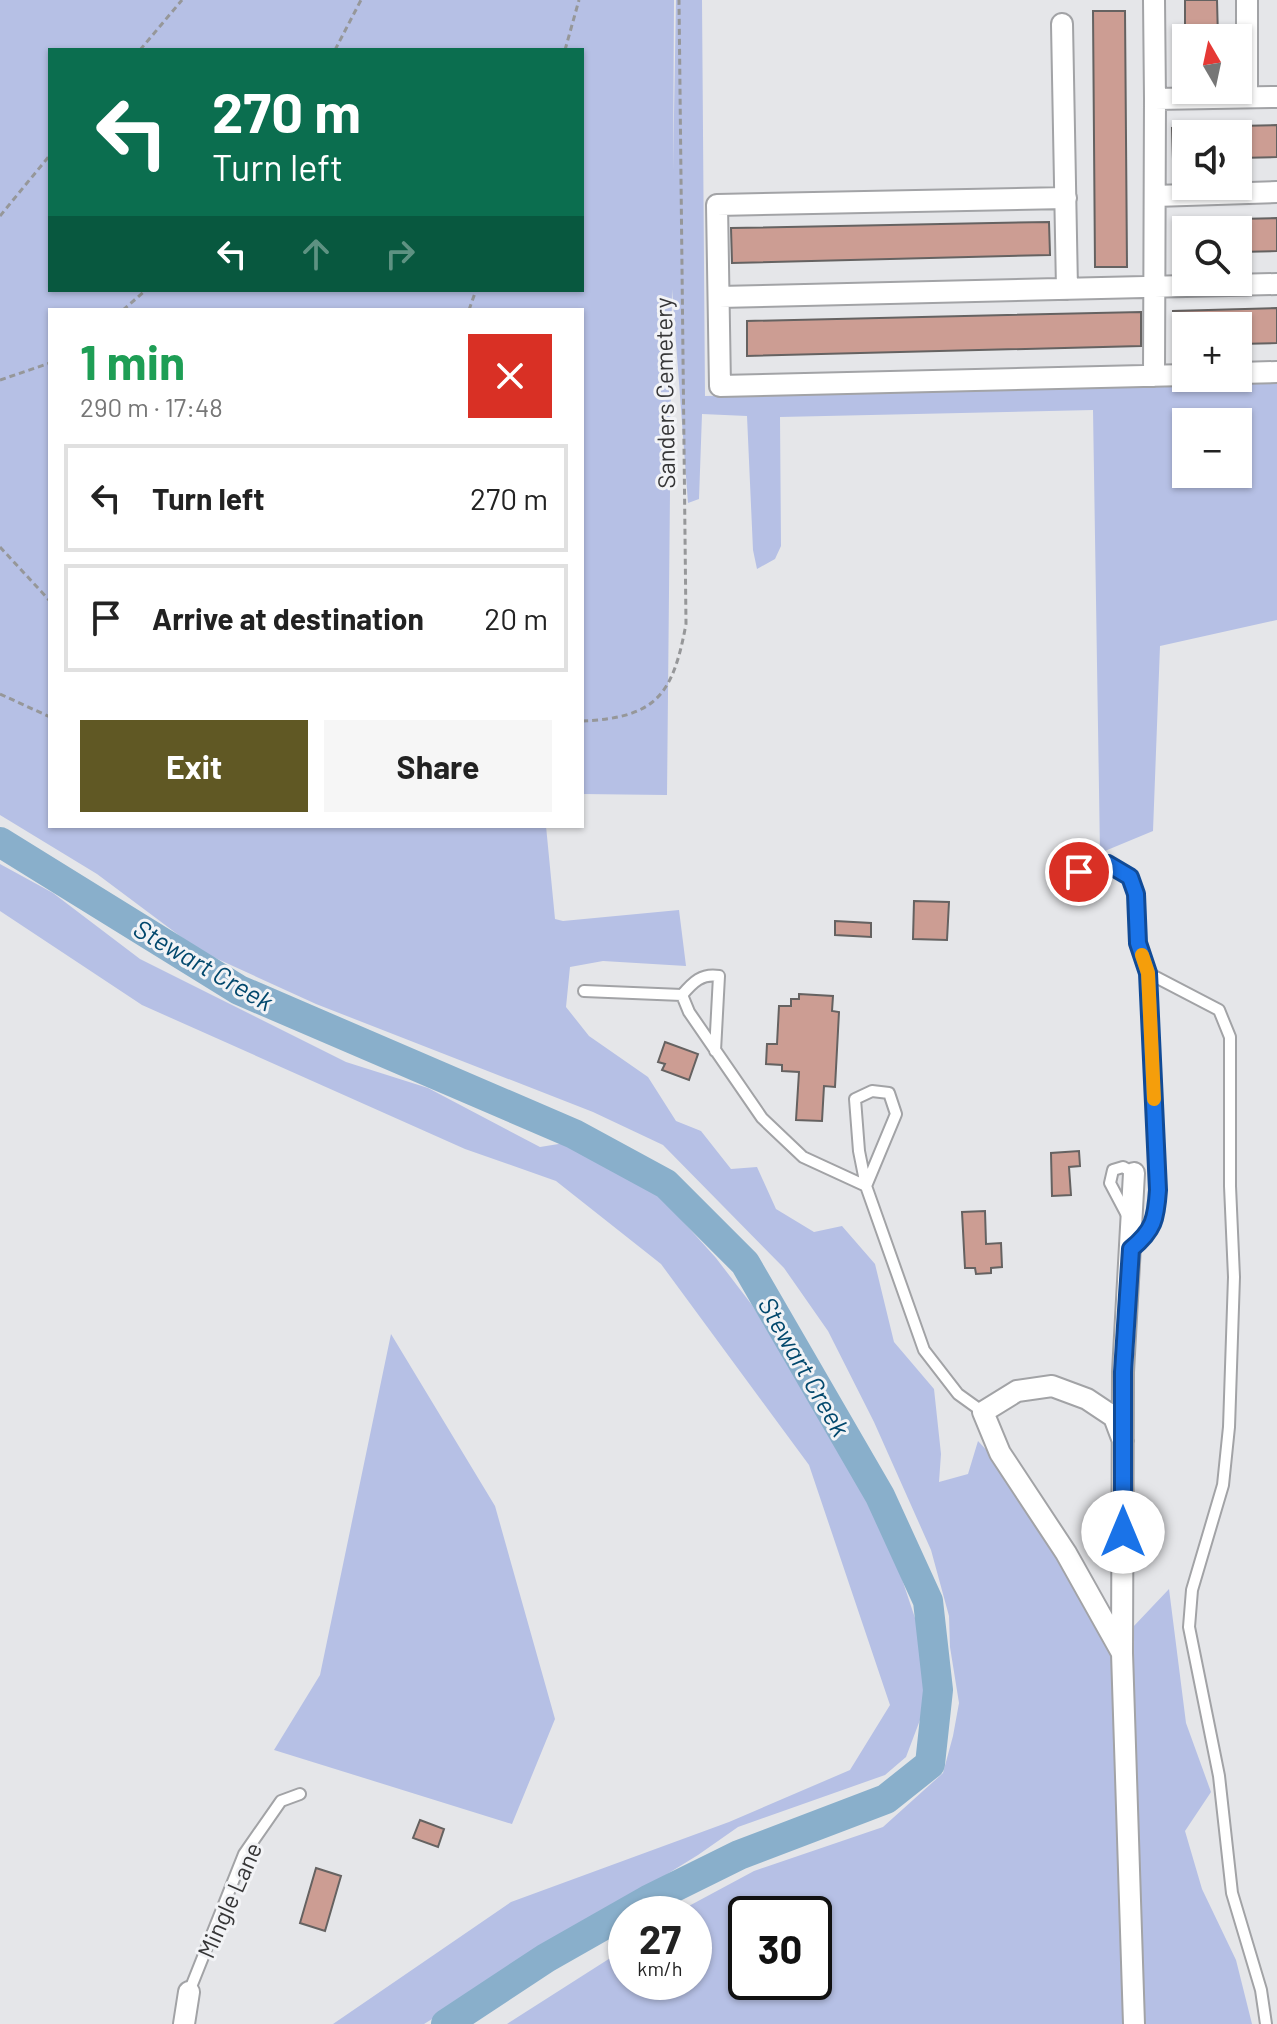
<!DOCTYPE html>
<meta charset="utf-8">
<style>
body{margin:0;font-family:Barlow,sans-serif;background:#f6f6f6;color:#222;height:100vh;display:flex;flex-direction:column;font-size:30px;white-space:nowrap}
*{box-sizing:border-box;margin:0}
p{font-size:26px;color:#767676}
.icon{flex:none;width:44px;height:44px;fill:none;stroke:currentColor;stroke-width:2;stroke-linecap:round;stroke-linejoin:round}
.map{position:relative;flex:1;overflow:hidden}
.panel{position:absolute;left:48px;top:308px;width:536px;height:520px;display:flex;flex-direction:column;background:#fff;border-radius:0px;box-shadow:0 2px 6px #0004}
.panel>*{flex:none}
.guide{position:absolute;left:48px;top:48px;width:536px;height:244px;border-radius:0px;box-shadow:0 2px 6px #0004;background:#0b6e4f;color:#fff;overflow:hidden}
.needle{width:52px;rotate:351deg}
.fabs{position:absolute;left:1172px;top:24px;display:grid;gap:16px}
.fabs a{display:grid;place-items:center;width:80px;height:80px;border-radius:0px;background:#fff;box-shadow:0 2px 6px #0004;font-size:40px}
.speed{position:absolute;left:608px;top:1896px;display:flex;gap:16px;font-size:40px;font-weight:700;text-align:center}
.speed>*{display:grid;place-content:center;width:104px;height:104px;border-radius:50%;background:#fff;box-shadow:0 2px 6px #0004;line-height:1}
.speed small{font-size:20px;font-weight:400}
.speed .limit{border:4px solid #111;border-radius:12px;background:#fff;color:#111}
.pin{position:absolute;display:grid;place-items:center;width:68px;height:68px;color:#fff;margin:-34px;border:4px solid #fff;border-radius:50%;box-shadow:0 2px 8px #0007}
.me{position:absolute;width:88px;margin:-44px;rotate:0deg;stroke-linejoin:round;filter:drop-shadow(0 0 6px #0008)}
.turn{display:flex;align-items:center;gap:28px;height:168px;padding:0 32px;font-size:36px}
.turn .icon{width:104px;height:104px;stroke-width:2.5}
.turn b{display:block;font-size:56px;line-height:68px}
.lanes{display:flex;align-items:center;height:76px;padding:0 32px;background:#0003;justify-content:center;gap:40px;direction:ltr}
.lanes .off{opacity:.35}
.round{display:grid;place-items:center;flex:none;width:84px;height:84px;border-radius:0px;background:#f6f6f6}
.head{display:flex;align-items:center;justify-content:space-between;height:136px;padding:0 32px}
h1{font-size:48px;font-weight:700;line-height:60px;color:#1e9e55}
.button{display:flex;gap:16px;margin-top:auto;padding:16px 32px}
.button a{flex:1;height:92px;border-radius:0px;background:#605824;color:#fff;font-size:32px;font-weight:700;line-height:92px;text-align:center}
.button a+a{background:#f6f6f6;color:#222}
ul{padding:0;list-style:none}
li{display:flex;align-items:center;gap:24px;height:108px;margin:0 16px 12px;padding:0 16px;border:4px solid #e0e0e0;border-radius:0px}
li div{flex:1}
li b{display:block;font-size:30px}
li em{font-style:normal}
.map>svg:first-child{display:block}
</style>
<div class="map">
<svg width="1277" height="2024" viewBox="0 0 1277 2024">
<rect width="100%" height="100%" fill="#e5e6e9"/>
<path fill="#b6c0e5" fill-rule="evenodd" d="M0,0h674l-1,171 3,-171h26l3,396 428,-9 144,-7v240l-117,26 -7,185 -53,22 -7,-443 -313,7 1,129 -6,13 -18,10 -4,-19 -6,-134 -45,-2 -3,85 -11,4 -16,-214 -5,506 -85,-1v-484h-532v516h496l9,93 8,2 116,-11 7,56 -83,-5 -33,6 -4,40 23,29 59,41 28,44 25,10 30,38 26,-2 19,42 38,23 28,-6 33,38 19,78 40,47 7,65 -2,28 29,-8 10,-33 14,15 75,109 42,77 6,40 5,75 -5,37 14,-15 -7,-126 11,-26 36,-38 17,134 25,69 -26,39 17,58 34,71 16,64h-745l119,-76v34h68v-68h-20l80,-43 129,-44 60,-54 10,-37 6,-33 -9,-56 -1,-31 -18,-66 -57,-128 -46,-91 -44,-63 -121,-123 -70,-33 -277,-108 -116,-53 -103,-77 -97,-59zM50,50h532v240h-532zM1186,422h52v52h-52zM746,1914h68v68h-68z
M0,864l53,29 87,66 206,103 82,26 112,59 31,-5 16,12 64,32 65,72 36,47 115,181 29,75 27,81v70l-17,45 -21,18 -147,52 -40,28 -274,169h-91l178,-122 218,-80 121,-52 40,-65 -81,-240 -148,-201 -105,-83 -91,-32 -323,-144 -142,-94z
M391,1334l104,172 60,213 -43,105 -238,-74 46,-75z"/>
<g fill="none" stroke-linecap="round" stroke-linejoin="round">
<path stroke="#89afcb" stroke-width="30" d="M0,842l239,148 335,144 92,50 79,79 135,233 48,105 10,89 -8,74 -44,35 -147,56 -91,45 -102,58 -100,66"/>
</g>
<path fill="#cc9d93" stroke="#656261" stroke-width="2" d="M1185,0h32l1,38h-33z
M1093,11h32l2,256h-32z
M1277,125v32l-39,1v-32z
M1186,127v32l-13,1 -1,-32z
M1277,218v33l-39,1v-33z
M1049,222l1,33 -318,8 -1,-35z
M1277,308v35l-39,1v-18h-52v36h-12l-1,-51z
M1141,312v34l-394,10v-35z
M914,901l35,1 -2,38 -34,-1z
M835,921l36,2v14l-36,-2z
M799,994l34,2 -1,15 7,1 -4,75 -11,-1 -2,35 -26,-1 3,-48 -17,-1v-6l-16,-1 1,-20h10l2,-38h12v-7h8z
M665,1042l33,12 -9,26 -27,-10 3,-6 -7,-2z
M1079,1151l1,15 -11,1 2,28 -19,1 -1,-43z
M985,1211l1,33 15,-1 1,24 -11,1v5l-15,1 -1,-6h-10l-3,-56z
M420,1820l24,9 -6,18 -25,-9z
M316,1868l25,8 -16,55 -25,-8z"/>
<g fill="none" stroke-linecap="round" stroke-linejoin="round">
<defs>
<path id="service" d="M1079,872l29,-8 22,13 6,17 2,49 10,30 71,37 11,27v149l4,91 -5,150 -6,58 -31,105 -3,37 30,149 13,117 29,97 5,34
M584,991l98,4 7,17 73,106 41,39 63,29
M682,995c11,-13 20,-22 37,-19l-4,75
M866,1186l30,-72 -7,-21 -17,-2 -17,8 4,52 7,35 58,164 34,44 25,18
M1129,1219l-19,-36 3,-13 10,-3 11,6
M1132,1247c21,-16 25,-31 26,-57l-10,-217
M189,1992l55,-138 37,-53 19,-7"/>
<path id="minor" d="M1154,0l1,99
M1247,0v97
M1062,24l5,265
M1155,196l122,-4
M1066,198l-349,7 3,181 466,-11
M719,297l558,-13
M1238,373l39,-1
M1154,376l1,-277 122,-2
M1123,1441l-9,-24 -27,-18 -35,-13 -35,5 -34,21 17,41 66,100 56,100 1,-281 11,-199
M1122,1653l12,371
M184,2024l5,-32"/>
</defs>
<use href="#service" stroke="#a2a3a6" stroke-width="14"/>
<use href="#minor" stroke="#a2a3a6" stroke-width="24"/>
<path stroke="#969799" stroke-width="3" stroke-dasharray="6 4" stroke-linecap="butt" d="M140,50l42,-50
M335,50l26,-50
M565,50l14,-50
M0,216l50,-61
M123,310l23,-20
M469,310l7,-20
M0,380l50,-17
M0,547l50,54
M0,694l50,23
M582,721c75,-3 91,-27 104,-97l-7,-624"/>
<use href="#service" stroke="#fff" stroke-width="10"/>
<use href="#minor" stroke="#fff" stroke-width="20"/>
</g>
<g fill="none" stroke-linecap="round" stroke-linejoin="round">
<defs>
<path id="route" d="M1079,872l29,-8 22,13 6,17 2,49 10,30 10,217c-2,29 -4,40 -27,59l-8,123v160"/>
</defs>
<use href="#route" stroke="#114b97" stroke-width="20"/>
<use href="#route" stroke="#1a73e8" stroke-width="14"/>
<path stroke="#f59e0b" stroke-width="14" d="M1142,955l6,18 6,126"/>
</g>
<g text-anchor="middle" dominant-baseline="central" stroke-width="6" stroke-linejoin="round" paint-order="stroke">
<g font-size="24" fill="#363637" stroke="#f2f3f6">
<text transform="translate(664 393) rotate(-91)">Sanders Cemetery</text>
<text transform="translate(229 1900) rotate(-66)">Mingle Lane</text>
</g>
<g font-size="26" font-style="italic" fill="#02486d" stroke="#f2f3f6">
<text transform="translate(204 964) rotate(30)">Stewart Creek</text>
<text transform="translate(805 1366) rotate(60)">Stewart Creek</text>
</g>
</g>
</svg>
<div class="fabs">
<a><svg class="needle" viewBox="-14 -14 28 28"><path d="M0-13l5 13h-10z" fill="#e53935"/><path d="M0 13l5-13h-10z" fill="#767676"/></svg></a>
<a><svg class="icon" aria-label="sound" viewBox="0 0 24 24"><path d="M4 9h4l5-4v14l-5-4H4zM17 9q2 3 0 6"/></svg></a>
<a><svg class="icon" aria-label="search" viewBox="0 0 24 24"><circle cx="10" cy="10" r="6"/><path d="M15 15l6 6"/></svg></a>
<a>+</a>
<a>−</a>
</div>
<div class="speed"><div>27<small>km/h</small></div><div class="limit">30</div></div>
<div class="pin" style="left:1079px;top:872px;background:#d93025"><svg class="icon" aria-label="arrive" viewBox="0 0 24 24"><path d="M6 21V4h12l-3 4 3 4H6"/></svg></div>
<svg class="me" style="left:1123px;top:1532px" viewBox="-20 -20 40 40"><circle r="19" fill="#fff"/><path d="M0-13L10 11 0 6-10 11z" fill="#1a73e8"/></svg>
<div class="guide">
<div class="turn"><svg class="icon" aria-label="left" viewBox="0 0 24 24"><path d="M17 20v-9H6M10 6l-5 5 5 5"/></svg><div><b>270 m</b>Turn left</div></div>
<div class="lanes"><svg class="icon" aria-label="left" viewBox="0 0 24 24"><path d="M17 20v-9H6M10 6l-5 5 5 5"/></svg><svg class="icon off" aria-label="ahead" viewBox="0 0 24 24"><path d="M12 20V5M6 11l6-6 6 6"/></svg><svg class="icon off" aria-label="right" viewBox="0 0 24 24"><path d="M7 20v-9h11M14 6l5 5-5 5"/></svg></div>
</div>
<section class="panel">
<div class="head"><div><h1>1 min</h1><p>290 m · 17:48</p></div><a class="round" style="background:#d93025;color:#fff"><svg class="icon" aria-label="close" viewBox="0 0 24 24"><path d="M6 6l12 12M18 6L6 18"/></svg></a></div>
<ul>
<li><svg class="icon" aria-label="left" viewBox="0 0 24 24"><path d="M17 20v-9H6M10 6l-5 5 5 5"/></svg><div><b>Turn left</b></div><em>270 m</em></li>
<li><svg class="icon" aria-label="arrive" viewBox="0 0 24 24"><path d="M6 21V4h12l-3 4 3 4H6"/></svg><div><b>Arrive at destination</b></div><em>20 m</em></li>
</ul>
<div class="button"><a>Exit</a><a>Share</a></div>
</section>
</div>
